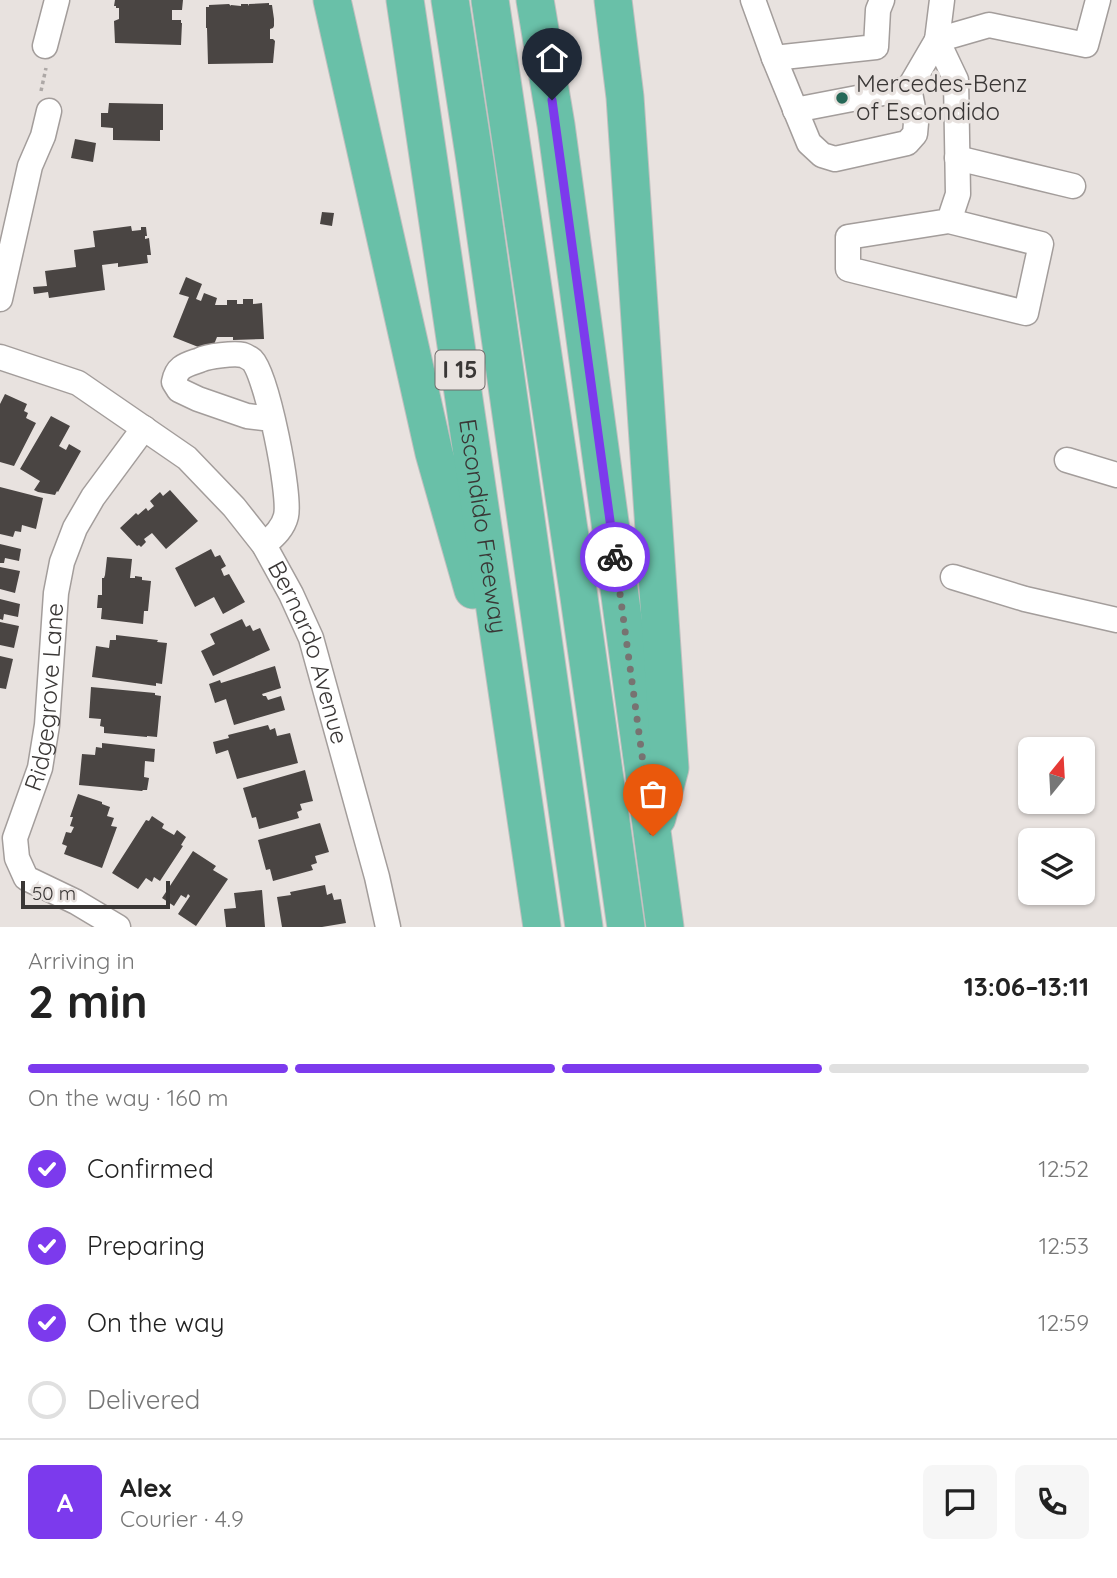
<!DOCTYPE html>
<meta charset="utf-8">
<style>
:root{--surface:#fff;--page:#f6f6f6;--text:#222;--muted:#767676;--line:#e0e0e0;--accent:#7c3aed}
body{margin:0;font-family:Quicksand,sans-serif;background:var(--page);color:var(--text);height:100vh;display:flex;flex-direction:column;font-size:26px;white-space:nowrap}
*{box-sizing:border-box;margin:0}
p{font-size:23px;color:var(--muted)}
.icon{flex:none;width:38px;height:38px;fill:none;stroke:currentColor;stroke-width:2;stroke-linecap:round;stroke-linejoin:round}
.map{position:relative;height:927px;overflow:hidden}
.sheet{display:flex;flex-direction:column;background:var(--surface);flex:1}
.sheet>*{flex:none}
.needle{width:46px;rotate:18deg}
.buttons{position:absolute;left:1018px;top:737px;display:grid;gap:14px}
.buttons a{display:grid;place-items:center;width:77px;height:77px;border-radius:10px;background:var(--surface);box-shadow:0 2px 5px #0004;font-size:35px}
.scale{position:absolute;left:21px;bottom:18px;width:149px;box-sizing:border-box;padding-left:7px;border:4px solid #3a3736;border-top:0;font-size:19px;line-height:24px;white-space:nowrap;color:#3a3736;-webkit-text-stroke:5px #e8e2df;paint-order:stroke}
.pin{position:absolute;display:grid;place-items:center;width:60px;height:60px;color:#fff;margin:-72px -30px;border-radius:50% 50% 50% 0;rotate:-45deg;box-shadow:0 0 7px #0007}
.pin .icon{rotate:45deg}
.courier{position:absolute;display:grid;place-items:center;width:70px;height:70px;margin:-35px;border:5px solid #7c3aed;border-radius:50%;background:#fff;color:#222;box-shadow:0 2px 9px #0007}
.headline em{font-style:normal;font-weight:700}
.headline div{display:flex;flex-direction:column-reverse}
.headline{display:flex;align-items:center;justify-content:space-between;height:119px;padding:0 28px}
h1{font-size:46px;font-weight:700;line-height:52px}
.bar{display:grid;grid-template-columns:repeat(4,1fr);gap:10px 7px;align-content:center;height:84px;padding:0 28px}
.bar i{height:9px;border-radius:5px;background:var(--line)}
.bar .selected{background:var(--accent)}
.bar p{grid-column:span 4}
.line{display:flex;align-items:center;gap:18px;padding:0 28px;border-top:2px solid var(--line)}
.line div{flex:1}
.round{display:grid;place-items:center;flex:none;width:74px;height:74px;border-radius:10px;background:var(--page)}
ol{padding:0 28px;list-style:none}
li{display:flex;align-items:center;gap:21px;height:77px}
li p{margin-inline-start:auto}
li .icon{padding:7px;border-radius:50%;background:var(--accent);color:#fff;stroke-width:4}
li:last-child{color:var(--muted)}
li i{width:38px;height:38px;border:4px solid var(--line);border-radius:50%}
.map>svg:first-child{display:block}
.building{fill:#4a4543}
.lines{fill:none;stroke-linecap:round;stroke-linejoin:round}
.minor-casing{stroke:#a39d9b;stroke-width:27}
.highway-casing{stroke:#c0bfbf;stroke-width:39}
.path{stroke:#ada8a6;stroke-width:3.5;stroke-dasharray:3.5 3.5;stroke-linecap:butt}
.minor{stroke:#fff;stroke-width:24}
.highway{stroke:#69c0a8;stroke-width:37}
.done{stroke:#777371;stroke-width:7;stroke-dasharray:0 12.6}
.route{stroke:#7c3aed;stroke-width:9}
.poi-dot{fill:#266857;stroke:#e8e2df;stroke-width:2.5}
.labels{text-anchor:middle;stroke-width:7;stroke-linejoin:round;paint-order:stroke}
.shield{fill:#e8e2df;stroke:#6e6a69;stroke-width:2}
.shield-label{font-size:23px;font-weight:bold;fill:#3a3736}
.poi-label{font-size:24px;fill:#3a3736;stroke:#e8e2df;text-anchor:start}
.street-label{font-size:24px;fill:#3a3736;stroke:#e8e2df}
</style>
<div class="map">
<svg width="1117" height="927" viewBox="0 0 1117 927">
<rect width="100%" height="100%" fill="#e8e2df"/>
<g class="building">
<polygon points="115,0 183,0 182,10 172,10 172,20 181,20 181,23 182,23 181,45 115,43 114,21 119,19 119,8 116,8 116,6 114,6"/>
<polygon points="269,3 269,5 272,5 274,19 274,26 273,28 270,29 270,39 273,39 275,41 273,63 208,64 207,28 206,28 206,7 209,7 209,5 229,4 231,6 231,5 241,6 241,4 248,4 249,6 249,4"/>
<polygon points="109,103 163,104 163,130 160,130 160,141 113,140 113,128 101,127 101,113 108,113"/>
<polygon points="75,139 96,143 93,162 71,158"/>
<polygon points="322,212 334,213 332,226 320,224"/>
<polygon points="131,226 132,231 141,230 141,227 146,227 147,236 145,236 145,239 149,238 151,255 147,255 148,263 118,267 118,263 102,265 105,290 49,298 48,292 34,294 33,287 47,286 45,271 76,267 74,250 95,247 93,231"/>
<polygon points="186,277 202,284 196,299 201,301 204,293 217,298 215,305 227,305 227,300 237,300 237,304 243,304 243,299 253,299 253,304 262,303 264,339 233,340 233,337 217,337 211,352 173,337 189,297 179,294"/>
<polygon points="5,394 27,404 24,411 28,413 26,418 36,423 14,466 0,462 0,404"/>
<polygon points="51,416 70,426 59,446 66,450 69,444 81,451 58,492 57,491 55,495 38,492 34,490 40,481 20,469"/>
<polygon points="0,487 43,498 36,529 22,525 21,532 15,531 13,537 0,534"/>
<polygon points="170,490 198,521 166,549 152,533 144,539 146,542 141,547 139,545 137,546 120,528 136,513 138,515 146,508 148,511 154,506 150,501 160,492 163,496"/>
<polygon points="0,544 21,549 19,561 5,558 4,563 0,563"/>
<polygon points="211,549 215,557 220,555 226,566 221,569 224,576 229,574 245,602 223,614 214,597 195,607 175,568"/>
<polygon points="107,557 132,559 130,578 135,578 135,576 142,577 142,580 151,581 148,611 144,611 143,624 101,619 102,608 97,608 98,595 102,595 102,578 104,578 105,575"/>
<polygon points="0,567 20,571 15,593 0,589"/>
<polygon points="0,599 20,604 18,617 4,614 3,620 0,619"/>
<polygon points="242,619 246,627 250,625 253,631 260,628 270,650 213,676 201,651 215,644 210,634"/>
<polygon points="0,622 19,626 14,648 0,645"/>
<polygon points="116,635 158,640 157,642 167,643 162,684 156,683 156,686 92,677 96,646 109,648 110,640 116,640"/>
<polygon points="0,656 13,659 6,689 0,688"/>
<polygon points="275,666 281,688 262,694 263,696 266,696 268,700 281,696 285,710 234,725 226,699 215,703 209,684 220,680 221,683"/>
<polygon points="91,687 155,693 155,695 161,696 157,737 147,736 147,737 104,733 104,727 100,726 101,719 89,718"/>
<polygon points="268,725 270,730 275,728 277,736 290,733 298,763 237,779 228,750 216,754 213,742 229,738 228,735"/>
<polygon points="102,743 155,749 154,762 145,761 144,777 149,778 147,790 143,790 142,791 79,785 82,754 95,755 96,747 102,748"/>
<polygon points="305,770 313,801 300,804 302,810 297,812 299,818 259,829 256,817 252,818 243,788"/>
<polygon points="78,794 102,802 102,804 110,807 107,816 114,818 111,826 117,827 102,868 64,854 67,846 62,844 66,832 71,833 74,827 70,826 73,817 70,817"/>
<polygon points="152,816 164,824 162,828 174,835 177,830 186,837 181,845 183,846 160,881 154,877 152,882 146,878 138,889 112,873 146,820 149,821"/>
<polygon points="320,823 329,852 315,856 317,863 311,865 313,870 273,881 270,869 266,870 258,840"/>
<polygon points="193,851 216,866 213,870 228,879 196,926 178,914 190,896 188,894 186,898 181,895 174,906 162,898"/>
<polygon points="325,885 327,895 332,893 334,900 341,899 346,923 322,927 282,927 277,897 291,895 290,892"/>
<polygon points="262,890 265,927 226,927 224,909 236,908 234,893"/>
</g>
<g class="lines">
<defs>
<g id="minor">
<polyline points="753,0 774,58 876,47 878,10 882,0"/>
<polyline points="937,40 956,80 958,194 949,221 848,237 848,269 1026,313 1041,244 949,221"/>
<polyline points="937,40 942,0"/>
<polyline points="45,46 57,0"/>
<polyline points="774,58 809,143 822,155 835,159 907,143 915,134 916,123 909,88 937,40 989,25 1086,45 1098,0"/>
<polyline points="795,110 909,88"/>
<polyline points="957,158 1073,186"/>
<polyline points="0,299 30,166 43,136 49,111"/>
<path id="s1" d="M0,357l78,26 109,75 47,49 30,38 27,49 20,44 66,239 11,50"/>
<polyline points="1067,460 1117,475"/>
<path d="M264,545c9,-8 19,-16 22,-29 5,-21 -19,-141 -34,-156 -3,-2 -6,-4 -9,-5 -9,-2 -35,1 -43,5 -14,5 -23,6 -26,22l5,8 19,9 49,17 25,3"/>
<polyline points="953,577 1025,599 1117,620"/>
<path id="s2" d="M118,927l-42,-25 -50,-24 -9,-20 -2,-20 25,-70 7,-43 9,-132 6,-31 13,-34 18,-31 51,-69"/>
</g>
<g id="highway">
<polyline points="332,0 434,453 473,590"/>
<path id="s3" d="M405,0l137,927"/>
<polyline points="450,0 475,161 584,927"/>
<polyline points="490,0 579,597 626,927"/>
<polyline points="535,0 556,125 665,927"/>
<polyline points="613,0 625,97 670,768 657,818"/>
</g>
</defs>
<use href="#minor" class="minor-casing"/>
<use href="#highway" class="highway-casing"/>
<polyline class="path" points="41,91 46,68"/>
<use href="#minor" class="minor"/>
<use href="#highway" class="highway"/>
</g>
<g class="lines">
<polyline class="done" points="615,557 653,836"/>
<polyline class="route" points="552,100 615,557"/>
</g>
<circle class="poi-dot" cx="842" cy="98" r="7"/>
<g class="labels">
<rect class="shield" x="435.5" y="350.5" width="49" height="39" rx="5"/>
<g class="shield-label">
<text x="460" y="378">I 15</text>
</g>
<g class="poi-label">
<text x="856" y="92">Mercedes-Benz<tspan x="856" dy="28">of Escondido</tspan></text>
</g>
<g class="street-label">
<text dy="8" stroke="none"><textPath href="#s3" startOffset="532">Escondido Freeway</textPath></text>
<text dy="8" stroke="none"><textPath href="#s1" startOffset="448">Bernardo Avenue</textPath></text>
<text dy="8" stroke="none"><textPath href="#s2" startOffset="292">Ridgegrove Lane</textPath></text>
</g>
</g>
</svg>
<div class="buttons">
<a><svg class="needle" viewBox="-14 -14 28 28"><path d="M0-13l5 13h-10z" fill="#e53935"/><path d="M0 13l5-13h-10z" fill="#767676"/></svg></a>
<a><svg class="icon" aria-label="layers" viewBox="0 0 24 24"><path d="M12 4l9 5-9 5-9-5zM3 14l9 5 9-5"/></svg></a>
</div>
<div class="scale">50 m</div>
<div class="pin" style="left:653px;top:836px;background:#ea580c"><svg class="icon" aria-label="bag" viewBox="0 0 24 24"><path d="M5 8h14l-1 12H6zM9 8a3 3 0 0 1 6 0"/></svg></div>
<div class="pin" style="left:552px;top:100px;background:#1f2937"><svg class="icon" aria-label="home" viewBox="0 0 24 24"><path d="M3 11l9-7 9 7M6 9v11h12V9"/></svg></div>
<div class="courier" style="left:615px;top:557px"><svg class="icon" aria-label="bike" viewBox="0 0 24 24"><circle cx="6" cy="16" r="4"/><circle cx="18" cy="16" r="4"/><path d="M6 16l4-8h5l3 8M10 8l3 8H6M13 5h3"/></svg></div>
</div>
<section class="sheet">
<div class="headline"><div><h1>2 min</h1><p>Arriving in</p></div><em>13:06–13:11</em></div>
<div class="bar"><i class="selected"></i><i class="selected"></i><i class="selected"></i><i></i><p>On the way · 160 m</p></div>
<ol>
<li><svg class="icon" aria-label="check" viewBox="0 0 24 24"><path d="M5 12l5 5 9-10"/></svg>Confirmed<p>12:52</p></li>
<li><svg class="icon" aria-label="check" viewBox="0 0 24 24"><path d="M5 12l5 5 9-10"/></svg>Preparing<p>12:53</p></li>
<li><svg class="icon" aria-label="check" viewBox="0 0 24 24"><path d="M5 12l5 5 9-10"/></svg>On the way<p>12:59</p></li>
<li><i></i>Delivered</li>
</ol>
<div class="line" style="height:126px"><b class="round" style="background:var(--accent);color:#fff">A</b><div><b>Alex</b><p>Courier · 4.9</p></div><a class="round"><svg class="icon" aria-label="chat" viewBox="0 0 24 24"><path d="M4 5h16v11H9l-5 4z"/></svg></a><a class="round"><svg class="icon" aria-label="phone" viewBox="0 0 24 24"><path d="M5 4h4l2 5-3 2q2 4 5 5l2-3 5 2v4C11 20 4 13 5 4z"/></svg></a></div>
</section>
